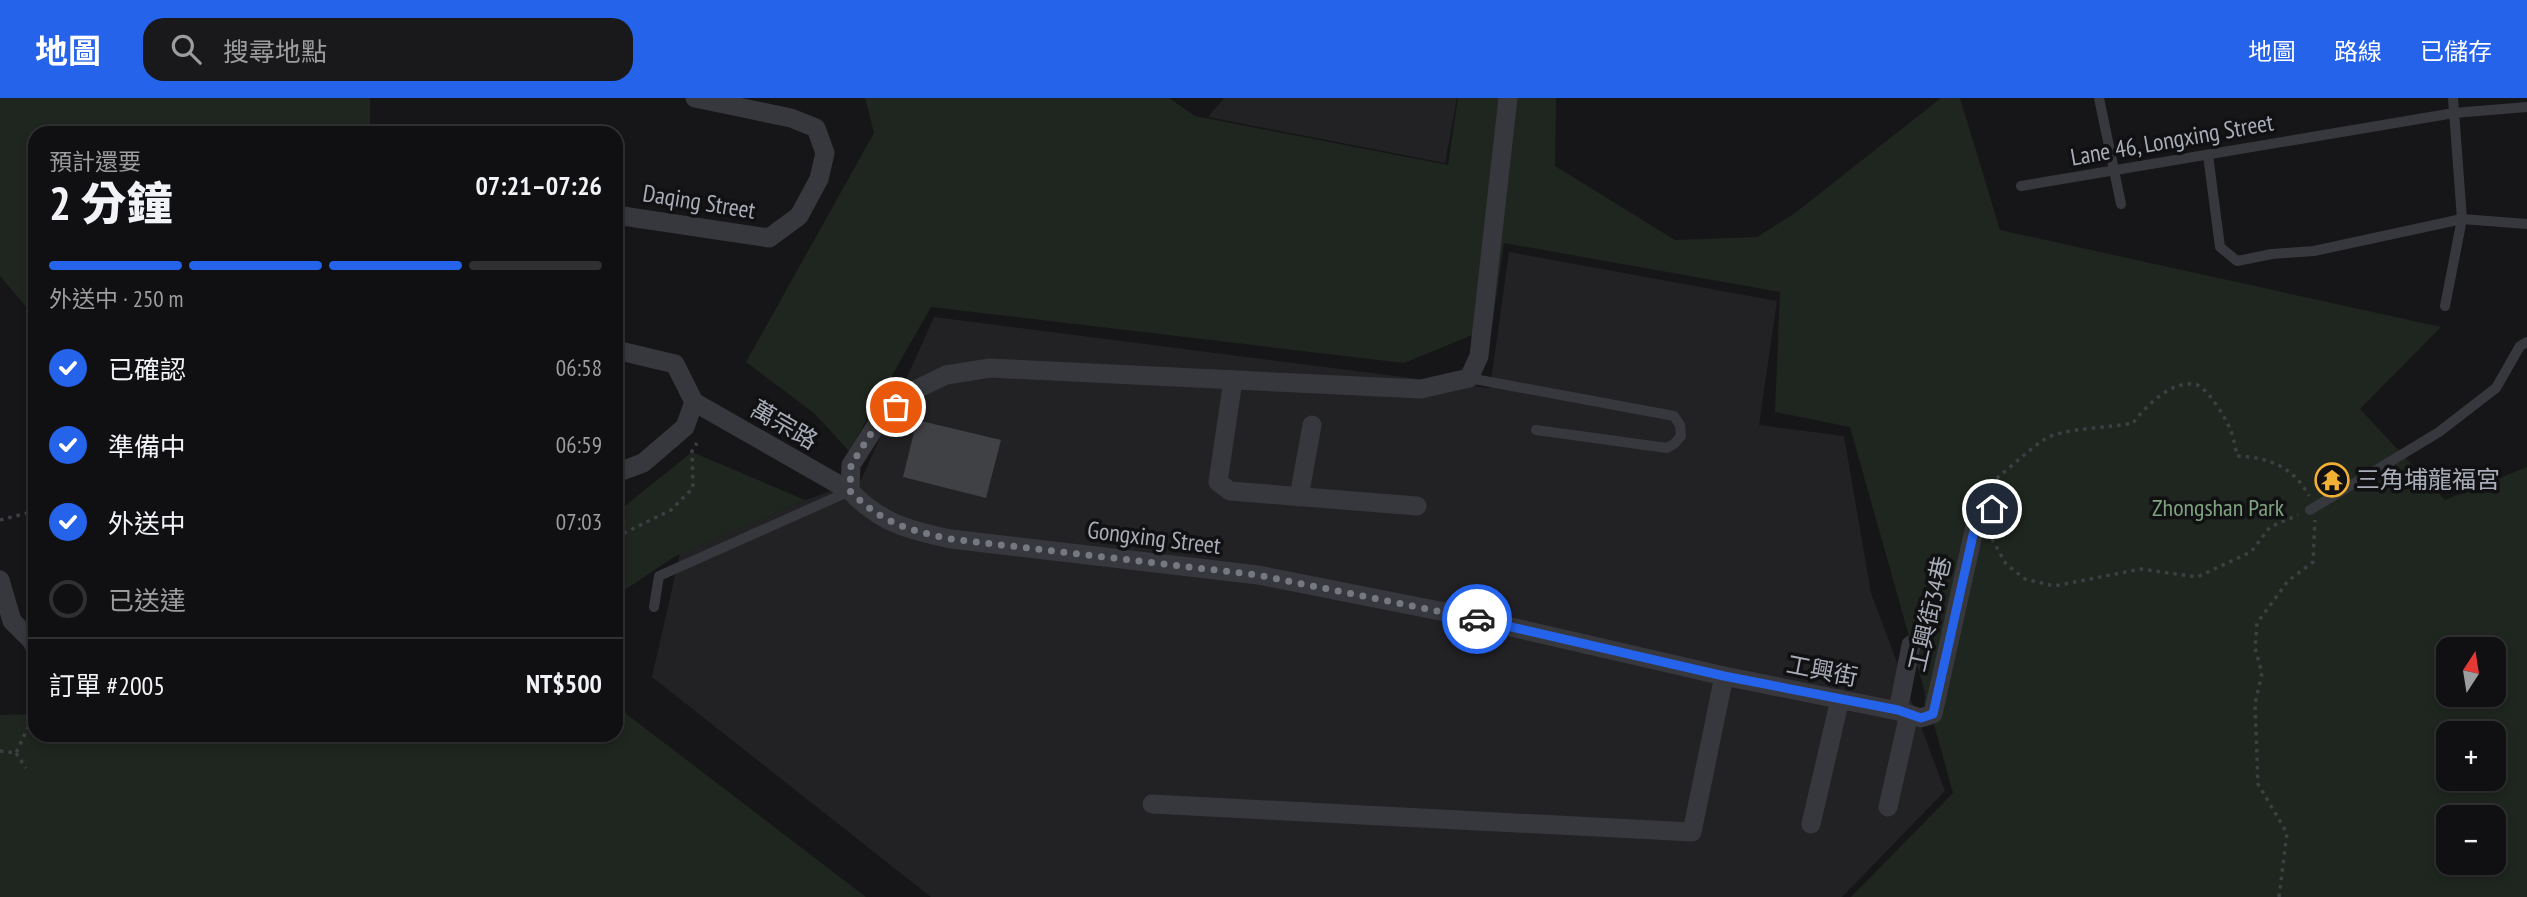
<!DOCTYPE html>
<html lang="zh-TW">
<meta charset="utf-8">
<style>
:root{--surface:#101012;--page:#19191b;--text:#f1f3f6;--muted:#9c9d9f;--line:#303032;--accent:#2563eb}
body{margin:0;font-family:"PT Sans Narrow","Noto Sans TC",sans-serif;background:var(--page);color:var(--text);height:100vh;display:flex;flex-direction:column;font-size:26px;white-space:nowrap}
*{box-sizing:border-box;margin:0}
p{font-size:23px;color:var(--muted)}
.icon{flex:none;width:38px;height:38px;fill:none;stroke:currentColor;stroke-width:2;stroke-linecap:round;stroke-linejoin:round}
.map{position:relative;flex:1;overflow:hidden}
.drawer{position:absolute;left:28px;top:28px;width:595px;height:616px;display:flex;flex-direction:column;background:var(--surface);border-radius:21px;box-shadow:0 4px 10px #0003,0 0 0 2px var(--line)}
.drawer>*{flex:none}
.needle{width:46px;rotate:12deg}
.fabs{position:absolute;left:2436px;top:539px;display:grid;gap:14px}
.fabs a{display:grid;place-items:center;width:70px;height:70px;border-radius:14px;background:var(--surface);box-shadow:0 4px 10px #0003,0 0 0 2px var(--line);font-size:35px}
.pin{position:absolute;display:grid;place-items:center;width:60px;height:60px;color:#fff;margin:-30px;border:4px solid #fff;border-radius:50%;box-shadow:0 2px 7px #0007}
.courier{position:absolute;display:grid;place-items:center;width:70px;height:70px;margin:-35px;border:5px solid #2563eb;border-radius:50%;background:#fff;color:#222;box-shadow:0 2px 9px #0007}
.summary em{font-style:normal;font-weight:800}
.summary div{display:flex;flex-direction:column-reverse}
.summary{display:flex;align-items:center;justify-content:space-between;height:119px;padding:0 21px}
h1{font-size:46px;font-weight:800;line-height:52px}
.bar{display:grid;grid-template-columns:repeat(4,1fr);gap:10px 7px;align-content:center;height:84px;padding:0 21px}
.bar i{height:9px;border-radius:5px;background:var(--line)}
.bar .on{background:var(--accent)}
.bar p{grid-column:span 4}
.line{display:flex;align-items:center;gap:18px;padding:0 21px;border-top:2px solid var(--line)}
.line div{flex:1}
ol{padding:0 21px;list-style:none}
li{display:flex;align-items:center;gap:21px;height:77px}
li p{margin-inline-start:auto}
li .icon{padding:7px;border-radius:50%;background:var(--accent);color:#fff;stroke-width:4}
li:last-child{color:var(--muted)}
li i{width:38px;height:38px;border:4px solid var(--line);border-radius:50%}
header{display:flex;align-items:center;gap:42px;box-sizing:border-box;height:98px;padding:0 35px;background:var(--accent);color:#fff}
header strong{font-size:33px}
nav{display:flex;gap:38px;margin-inline-start:auto;font-size:24px}
.search{width:490px;height:63px;background:var(--page);display:flex;align-items:center;gap:18px;box-sizing:border-box;padding:0 24px;border-radius:21px;color:var(--muted);font-size:26px}
.map>svg:first-child{display:block}
.built{fill:#222225}
.green{fill:#1e261f;fill-rule:evenodd}
.building{fill:#404145}
.lines{fill:none;stroke-linecap:round;stroke-linejoin:round}
.path{stroke:#3d3f44;stroke-width:3.5;stroke-dasharray:3.5 5;stroke-linecap:butt}
.service{stroke:#37383d;stroke-width:10}
.minor{stroke:#37383d;stroke-width:19}
.done{stroke:#757880;stroke-width:7;stroke-dasharray:0 12.6}
.route{stroke:#2563eb;stroke-width:9}
.labels{text-anchor:middle;stroke-width:7;stroke-linejoin:round;paint-order:stroke}
.street-label{font-size:24px;fill:#a8adb8;stroke:#111113}
.poi-label{font-size:24px;fill:#a8adb8;stroke:#111113;text-anchor:start}
.park-label{font-size:24px;fill:#7fa381;stroke:#111113}
</style>
<header>
<strong>地圖</strong>
<div class="search"><svg class="icon" aria-label="search" viewBox="0 0 24 24"><circle cx="10" cy="10" r="6"/><path d="M15 15l6 6"/></svg>搜尋地點</div>
<nav><a>地圖</a><a>路線</a><a>已儲存</a></nav>
</header>
<div class="map">
<svg width="2527" height="799" viewBox="0 0 2527 799">
<rect width="100%" height="100%" fill="#161618"/>
<g class="built">
<polygon points="1224,0 1457,0 1445,65 1208,19"/>
<polygon points="1509,154 1777,203 1759,327 1844,338 1871,495 1945,693 1842,799 931,799 652,579 682,447 861,382 934,219 1490,290"/>
</g>
<g class="green">
<polygon points="0,0 370,0 370,35 35,35 35,219 0,178"/>
<path d="M865,0h304l26,18 253,49 10,-67h98l-1,68 120,74 82,-3 38,-24 146,-115h19l40,132 441,97 -81,82 85,91 82,-33v430h-676l102,-104 -23,-83 -6,1 1,-18 -75,-266 -75,-15 5,-120 -276,-49 -12,84 -88,36 -473,-56 -82,144 -35,-38 -68,-51 128,-229zM2448,551h46v46h-46zM2448,635h46v46h-46zM2448,719h46v46h-46z"/>
<polygon points="692,354 805,402 674,459 616,498 616,415"/>
<polygon points="616,608 866,799 0,799 0,617 35,616 35,637 616,637"/>
</g>
<polygon class="building" points="917,322 1001,342 986,400 903,379"/>
<g class="lines">
<g class="path">
<path d="M1992,395v-11c18,-14 35,-31 53,-43 17,-11 65,-11 88,-16 12,-16 40,-45 64,-38 11,4 29,33 33,44 4,8 5,18 7,27 31,1 57,11 72,40"/>
<polyline points="0,422 35,413"/>
<polyline points="616,439 671,412 693,390 692,353 697,345"/>
<polyline points="1992,441 2006,466 2025,481 2054,488 2141,471 2197,479 2251,454 2270,429 2298,417"/>
<polyline points="0,653 16,655 31,623 31,608 35,594"/>
<polyline points="16,655 26,670"/>
<polyline points="2279,799 2287,735 2258,686 2255,606 2262,575 2255,550 2257,525 2288,483 2313,464 2315,422"/>
</g>
<g class="service">
<polyline points="2099,0 2121,106"/>
<polyline points="2208,57 2220,149 2237,163 2272,156 2314,153 2462,121 2527,126"/>
<polyline points="2021,88 2454,15 2527,9"/>
<polyline points="2445,208 2462,121 2453,0"/>
<polyline points="1469,280 1674,318 1680,327 1681,338 1674,346 1667,350 1536,332"/>
<polyline points="2310,412 2439,334 2496,290 2520,248 2527,244"/>
<polyline points="654,509 659,478 850,393"/>
</g>
<g class="minor">
<polyline points="616,117 769,140 799,118 819,81 825,55 816,30 791,20 695,0"/>
<polyline points="616,252 675,266 694,304 685,329 643,365 616,375"/>
<polyline points="1233,282 1218,384 1230,393 1417,408"/>
<polyline points="694,304 850,393"/>
<polyline points="1299,399 1312,327"/>
<polyline points="0,482 12,523 32,543 35,550"/>
<polyline points="1724,578 1898,613 1921,620 1933,616 1977,419 1992,411"/>
<polyline points="1898,613 1911,547"/>
<path d="M1152,706l540,28 32,-156 -274,-63 -192,-38 -307,-36c-43,-9 -70,-16 -101,-48l1,-26 26,-41 38,-34 31,-15 44,-7 431,21 48,-11 10,-22 29,-258"/>
<polyline points="1888,709 1909,616"/>
<polyline points="1811,726 1840,601"/>
</g>
</g>
<g class="lines">
<path class="done" d="M896,309l-19,17 -26,41 -1,26c32,32 58,39 101,48l307,36 219,44"/>
<polyline class="route" points="1477,521 1724,578 1898,612 1921,620 1933,616 1977,419 1992,411"/>
</g>
<defs>
<symbol id="temple-ring" viewBox="-11 -11 22 22"><circle r="9.5" fill="#111113" stroke="#f2b134" stroke-width="1.5"/><path d="M0-6L5-2H3V0L6.5 2.5H4V6H1.5V3h-3V6H-4V2.5H-6.5L-3 0V-2H-5Z" fill="#f2b134"/></symbol>
</defs>
<g fill-rule="evenodd">
<use href="#temple-ring" x="2313" y="363" width="38" height="38"/>
</g>
<g class="labels">
<g class="street-label">
<text transform="translate(2172 42) rotate(-10)" y="8">Lane 46, Longxing Street</text>
<text transform="translate(699 104) rotate(9)" y="8">Daqing Street</text>
<text transform="translate(784 327) rotate(30)" y="8">萬宗路</text>
<text transform="translate(1154 440) rotate(7)" y="8">Gongxing Street</text>
<text transform="translate(1930 516) rotate(-77)" y="8">工興街34巷</text>
<text transform="translate(1822 573) rotate(11)" y="8">工興街</text>
</g>
<g class="poi-label">
<text x="2356" y="390">三角埔龍福宮</text>
</g>
<g class="park-label">
<text x="2218" y="418">Zhongshan Park</text>
</g>
</g>
</svg>
<div class="fabs">
<a><svg class="needle" viewBox="-14 -14 28 28"><path d="M0-13l5 13h-10z" fill="#e53935"/><path d="M0 13l5-13h-10z" fill="#9c9d9f"/></svg></a>
<a>+</a>
<a>−</a>
</div>
<div class="pin" style="left:896px;top:309px;background:#ea580c"><svg class="icon" aria-label="bag" viewBox="0 0 24 24"><path d="M5 8h14l-1 12H6zM9 8a3 3 0 0 1 6 0"/></svg></div>
<div class="pin" style="left:1992px;top:411px;background:#1f2937"><svg class="icon" aria-label="home" viewBox="0 0 24 24"><path d="M3 11l9-7 9 7M6 9v11h12V9"/></svg></div>
<div class="courier" style="left:1477px;top:521px"><svg class="icon" aria-label="car" viewBox="0 0 24 24"><path d="M5 17H2v-5l4-1 3-4h7l3 4 3 1v5h-3M9 17h6M6 11h13"/><circle cx="7" cy="17" r="2"/><circle cx="17" cy="17" r="2"/></svg></div>
<section class="drawer">
<div class="summary"><div><h1>2 分鐘</h1><p>預計還要</p></div><em>07:21–07:26</em></div>
<div class="bar"><i class="on"></i><i class="on"></i><i class="on"></i><i></i><p>外送中 · 250 m</p></div>
<ol>
<li><svg class="icon" aria-label="check" viewBox="0 0 24 24"><path d="M5 12l5 5 9-10"/></svg>已確認<p>06:58</p></li>
<li><svg class="icon" aria-label="check" viewBox="0 0 24 24"><path d="M5 12l5 5 9-10"/></svg>準備中<p>06:59</p></li>
<li><svg class="icon" aria-label="check" viewBox="0 0 24 24"><path d="M5 12l5 5 9-10"/></svg>外送中<p>07:03</p></li>
<li><i></i>已送達</li>
</ol>
<div class="line" style="height:91px"><div>訂單 #2005</div><b>NT$500</b></div>
</section>
</div>
